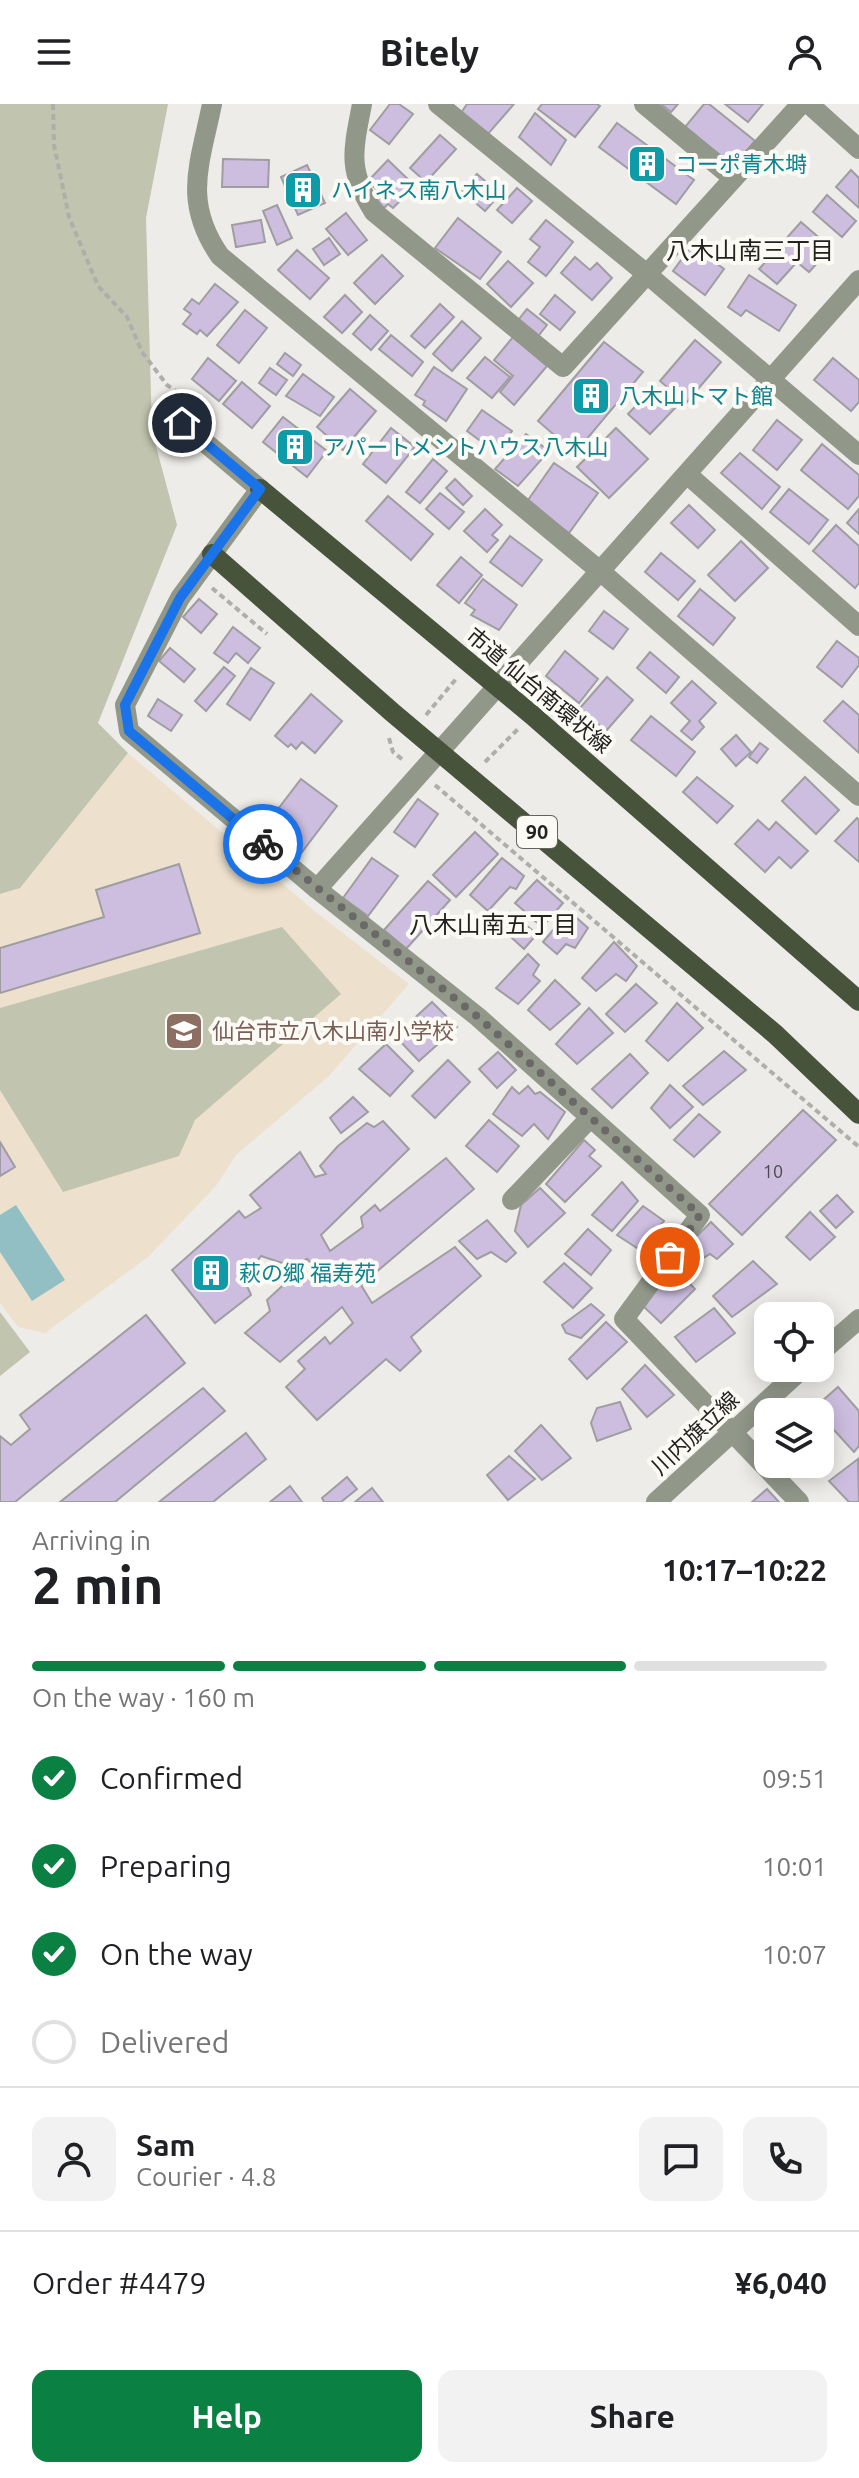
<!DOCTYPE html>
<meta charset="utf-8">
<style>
:root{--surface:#fff;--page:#f2f2f2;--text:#202124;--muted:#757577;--line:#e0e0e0;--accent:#0b8043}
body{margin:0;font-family:Ubuntu,"Noto Sans JP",sans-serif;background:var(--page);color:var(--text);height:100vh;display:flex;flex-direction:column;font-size:30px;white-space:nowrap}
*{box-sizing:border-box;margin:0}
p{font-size:26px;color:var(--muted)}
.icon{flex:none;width:44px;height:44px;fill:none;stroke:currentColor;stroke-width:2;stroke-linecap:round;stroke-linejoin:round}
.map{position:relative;height:1398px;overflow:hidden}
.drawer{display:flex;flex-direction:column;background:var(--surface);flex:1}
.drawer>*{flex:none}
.fabs{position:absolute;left:754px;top:1198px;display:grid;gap:16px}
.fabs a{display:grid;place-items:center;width:80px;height:80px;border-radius:16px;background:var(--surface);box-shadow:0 4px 20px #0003;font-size:40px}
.pin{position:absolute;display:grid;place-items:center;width:68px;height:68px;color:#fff;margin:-34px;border:4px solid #fff;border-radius:50%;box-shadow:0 2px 8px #0007}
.courier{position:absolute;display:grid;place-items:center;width:80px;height:80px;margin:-40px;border:6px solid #1a73e8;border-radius:50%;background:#fff;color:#222;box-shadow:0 2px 10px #0007}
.overview em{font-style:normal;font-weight:700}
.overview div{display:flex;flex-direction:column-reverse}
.overview{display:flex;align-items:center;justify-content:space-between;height:136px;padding:0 32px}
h1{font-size:52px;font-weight:700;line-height:60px}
.bar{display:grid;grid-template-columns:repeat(4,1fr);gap:12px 8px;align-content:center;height:96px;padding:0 32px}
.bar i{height:10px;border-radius:6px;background:var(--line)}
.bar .on{background:var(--accent)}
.bar p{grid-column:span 4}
.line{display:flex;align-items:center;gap:20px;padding:0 32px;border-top:2px solid var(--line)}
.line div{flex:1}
.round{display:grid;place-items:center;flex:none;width:84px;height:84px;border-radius:16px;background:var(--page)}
ol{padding:0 32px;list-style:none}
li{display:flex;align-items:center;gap:24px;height:88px}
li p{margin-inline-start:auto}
li .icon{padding:8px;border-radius:50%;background:var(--accent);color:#fff;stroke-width:4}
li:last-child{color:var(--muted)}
li i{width:44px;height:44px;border:4px solid var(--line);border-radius:50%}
.button{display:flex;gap:16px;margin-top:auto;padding:16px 32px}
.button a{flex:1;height:92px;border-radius:16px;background:var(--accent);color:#fff;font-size:32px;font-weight:700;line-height:92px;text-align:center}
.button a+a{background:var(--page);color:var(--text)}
header{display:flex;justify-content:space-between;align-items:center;height:104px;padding:0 32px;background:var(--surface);font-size:36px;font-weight:700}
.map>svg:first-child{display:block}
.education{fill:#ede1cd}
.green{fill:#c1c4ae}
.water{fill:#92bfc3}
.building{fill:#cdbedf;stroke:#9f9da2;stroke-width:2}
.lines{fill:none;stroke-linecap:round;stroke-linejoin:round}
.path{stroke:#afaeab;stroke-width:4;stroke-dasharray:6 4;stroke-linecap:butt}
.minor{stroke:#91988a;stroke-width:20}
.major{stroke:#48533b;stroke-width:20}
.done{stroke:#6a6967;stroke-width:8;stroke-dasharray:0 14.4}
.route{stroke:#1a73e8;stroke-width:10}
.labels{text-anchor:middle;stroke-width:8;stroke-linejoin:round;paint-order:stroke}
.number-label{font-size:18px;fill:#4e4950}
.shield{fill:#fcfaf5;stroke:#646361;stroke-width:2}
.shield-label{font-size:20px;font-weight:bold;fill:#232221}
.culture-label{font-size:22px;fill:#0d838f;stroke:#fcfaf5;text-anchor:start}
.street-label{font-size:22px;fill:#232221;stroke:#fcfaf5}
.education-label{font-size:22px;fill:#785e54;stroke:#fcfaf5;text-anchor:start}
.neighbourhood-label{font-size:24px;fill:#232221;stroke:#fcfaf5}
</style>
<header><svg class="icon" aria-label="menu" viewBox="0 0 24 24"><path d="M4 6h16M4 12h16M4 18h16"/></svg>Bitely<svg class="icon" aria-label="person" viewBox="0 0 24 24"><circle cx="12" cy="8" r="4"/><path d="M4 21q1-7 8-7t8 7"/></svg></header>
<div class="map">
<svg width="859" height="1398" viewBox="0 0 859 1398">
<rect width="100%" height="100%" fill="#eeece8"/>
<polygon class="education" points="128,649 317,809 409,880 328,973 236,1051 216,1082 148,1153 45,1229 18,1223 0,1199 0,790 20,784"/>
<g class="green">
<polygon points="0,0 168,0 146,114 152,327 177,421 98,619 128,649 20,784 0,790"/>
<polygon points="282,823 341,890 195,1016 179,1052 63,1088 0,986 0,904"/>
<polygon points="0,1208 30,1248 0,1272"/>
</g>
<polygon class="water" points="16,1101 65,1176 32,1197 0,1148 0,1111"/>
<g class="building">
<polygon points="390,0 399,0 413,10 389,40 370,26"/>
<polygon points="467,0 514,0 488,30 461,9"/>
<polygon points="542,0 597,0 600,2 575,33 538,5"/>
<polygon points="661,0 678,0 671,8"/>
<polygon points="704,0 709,0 755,37 734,62 685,23"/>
<polygon points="725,0 763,0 748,18"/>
<polygon points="535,9 566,36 551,61 519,33"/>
<polygon points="617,19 694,76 676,100 599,43"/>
<polygon points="440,31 456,45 426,78 410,64"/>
<polygon points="223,55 269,56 268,83 222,83"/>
<polygon points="388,56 415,82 393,104 388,100 384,104 373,92 378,87 368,77"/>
<polygon points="307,61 325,99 298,111 281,73"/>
<polygon points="851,66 859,74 859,104 836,83"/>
<polygon points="477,70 500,90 485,107 462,87"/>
<polygon points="517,84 532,97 512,119 497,106"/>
<polygon points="827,91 856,117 842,133 813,108"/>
<polygon points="277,101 292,134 277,141 263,107"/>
<polygon points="346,109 367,136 348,151 326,125"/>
<polygon points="458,114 501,148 480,175 435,144"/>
<polygon points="261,116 265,138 236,143 232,121"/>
<polygon points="546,116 573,138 546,172 528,158 540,143 530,135"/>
<polygon points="801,118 831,144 809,168 797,158 777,180 759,165"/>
<polygon points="329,134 340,150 324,161 313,145"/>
<polygon points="692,141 724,165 705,191 673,167"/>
<polygon points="297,146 329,174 310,195 278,166"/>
<polygon points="382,151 403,172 375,200 354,179"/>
<polygon points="575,153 590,166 597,159 612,174 592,196 561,169"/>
<polygon points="508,157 533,179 511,203 487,180"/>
<polygon points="749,171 796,201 779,227 746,206 741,212 728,203"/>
<polygon points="215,180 238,198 207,232 200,226 197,230 183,220 191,210 184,205 192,195 199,200"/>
<polygon points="345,191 362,208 342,229 324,213"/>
<polygon points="555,191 575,208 560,226 540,210"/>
<polygon points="440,200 454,213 425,244 411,232"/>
<polygon points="527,205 547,221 535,236 515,220"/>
<polygon points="245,206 267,224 239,259 217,241"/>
<polygon points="370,211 388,227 371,246 353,230"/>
<polygon points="462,217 481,234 452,267 433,250"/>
<polygon points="391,231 423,258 412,272 379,245"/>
<polygon points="513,233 547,262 514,301 500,288 513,272 494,256"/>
<polygon points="695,236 721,258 686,299 660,277"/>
<polygon points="604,238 643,268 575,349 538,317"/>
<polygon points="285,249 301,261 293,272 277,260"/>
<polygon points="485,253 510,273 492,294 467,274"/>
<polygon points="208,254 236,277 219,297 192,275"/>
<polygon points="833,254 859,276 859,298 851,307 814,276"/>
<polygon points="434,263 467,285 446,317 423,301 425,297 415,291"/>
<polygon points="270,264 287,276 276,291 259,279"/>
<polygon points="303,270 334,293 320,312 286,292"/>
<polygon points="242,278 270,302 252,324 223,300"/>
<polygon points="654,283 676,303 650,330 628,310"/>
<polygon points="350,285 376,307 343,346 317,323"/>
<polygon points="482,306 512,327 497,349 467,327"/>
<polygon points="283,313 327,347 307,373 263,338"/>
<polygon points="777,316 802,336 777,366 753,346"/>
<polygon points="391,324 415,343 386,379 363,360"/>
<polygon points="616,324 648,355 609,394 577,363"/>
<polygon points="526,330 549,347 518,382 495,365"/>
<polygon points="822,340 859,371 859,392 848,405 801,366"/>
<polygon points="740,349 780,383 762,405 721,369"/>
<polygon points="433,355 447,367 420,399 406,388"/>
<polygon points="554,359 598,389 569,429 526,399"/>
<polygon points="455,375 472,392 463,401 446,384"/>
<polygon points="789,385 828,416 809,440 770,408"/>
<polygon points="440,389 464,408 449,425 426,405"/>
<polygon points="388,392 433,430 411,456 366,417"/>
<polygon points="689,401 715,426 698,444 671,419"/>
<polygon points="485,405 502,421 492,431 498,436 487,448 464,427"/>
<polygon points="859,405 859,430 847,419"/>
<polygon points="836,421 859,442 859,479 855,484 813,447"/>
<polygon points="510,432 542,456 522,482 490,458"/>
<polygon points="741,437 768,464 735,497 708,471"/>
<polygon points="661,449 695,477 678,496 645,468"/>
<polygon points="461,453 482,471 459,499 437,481"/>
<polygon points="483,475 517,501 499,526 471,511 475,506 465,499"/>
<polygon points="700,485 735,514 713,541 678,512"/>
<polygon points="199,495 217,510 201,529 183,513"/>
<polygon points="604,507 628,525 613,545 589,527"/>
<polygon points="233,523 260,544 248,559 236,549 228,559 214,549"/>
<polygon points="837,537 859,554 859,561 842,583 817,563"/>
<polygon points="170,544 195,565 184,578 159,557"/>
<polygon points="565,547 598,575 579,599 546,572"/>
<polygon points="650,548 679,573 666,589 637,564"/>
<polygon points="224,563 235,572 206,607 195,597"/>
<polygon points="251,564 274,579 250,616 227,600"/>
<polygon points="607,573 633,596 606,627 580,604"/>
<polygon points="692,577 716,599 699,617 704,623 692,636 681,627 690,617 671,599"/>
<polygon points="311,590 342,617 315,649 302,638 296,645 291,640 288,643 275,632"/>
<polygon points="158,595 182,611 171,627 148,612"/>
<polygon points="843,597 859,611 859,649 824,617"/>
<polygon points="651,612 695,648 676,672 631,636"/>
<polygon points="736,631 751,648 736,662 721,645"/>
<polygon points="760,639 768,645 757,659 749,653"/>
<polygon points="697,673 733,702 717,719 683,688"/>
<polygon points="805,673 839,706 816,730 782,697"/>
<polygon points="301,675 337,702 302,748 279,731 272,740 259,730"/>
<polygon points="418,695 438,710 415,743 394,728"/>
<polygon points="857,714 859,716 859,758 835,737"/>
<polygon points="758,716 769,726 776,718 808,747 791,764 779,753 765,768 735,740"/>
<polygon points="475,728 498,750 456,793 433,771"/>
<polygon points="372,754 398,772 368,812 343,794"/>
<polygon points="502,754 524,772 516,785 510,783 488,807 470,791"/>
<polygon points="179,760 200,829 0,889 0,844 104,813 96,786"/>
<polygon points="537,776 563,799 542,823 515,799"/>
<polygon points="428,777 450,796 406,845 384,826"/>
<polygon points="569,807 588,824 575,844 566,840 557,850 543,838"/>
<polygon points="510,808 537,830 524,845 499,822"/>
<polygon points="614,838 637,862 626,877 616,870 596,887 582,874"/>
<polygon points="528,850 539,861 533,871 540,877 518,900 496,884"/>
<polygon points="555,876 580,900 550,926 528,906"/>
<polygon points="636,880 657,899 625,928 606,910"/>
<polygon points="432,898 457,923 419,957 395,932"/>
<polygon points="677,899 703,924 668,957 646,937"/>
<polygon points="589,904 613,929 577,960 556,940"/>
<polygon points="386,940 413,967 390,992 359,965"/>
<polygon points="724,947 746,966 703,1001 683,982"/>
<polygon points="498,948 516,966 497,984 479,965"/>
<polygon points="630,950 648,969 612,1004 592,985"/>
<polygon points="448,956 470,978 435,1014 412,992"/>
<polygon points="670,981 693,1003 670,1024 651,1004"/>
<polygon points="528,982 535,990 540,988 565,1008 548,1035 534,1020 522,1032 493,1010 512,983 519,990"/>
<polygon points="353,993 368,1008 341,1029 330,1014"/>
<polygon points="803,1006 836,1036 742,1131 709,1100"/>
<polygon points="699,1010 720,1028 694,1053 674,1036"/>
<polygon points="489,1016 519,1042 497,1068 466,1042"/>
<polygon points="383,1017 409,1045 321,1131 330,1147 363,1123 361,1113 375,1101 380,1107 446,1054 474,1085 361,1181 372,1199 455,1143 481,1172 411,1233 421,1247 400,1267 386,1255 317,1316 286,1283 305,1265 298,1257 325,1233 330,1240 353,1219 342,1203 280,1258 245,1229 270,1207 267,1196 293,1172 302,1176 318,1165 307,1155 291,1162 261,1152 244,1175 251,1191 215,1219 172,1166 239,1107 245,1114 261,1104 250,1091 300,1048 315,1073 326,1070 320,1062 338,1042 367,1019 374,1023"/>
<polygon points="584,1036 595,1046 589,1052 601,1062 565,1098 546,1080"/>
<polygon points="0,1038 15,1063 0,1072"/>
<polygon points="622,1078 638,1097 612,1127 592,1111"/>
<polygon points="540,1084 565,1109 528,1143 515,1127 521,1101"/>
<polygon points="837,1091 853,1108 836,1124 820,1107"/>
<polygon points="643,1102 664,1117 640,1146 617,1131"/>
<polygon points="810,1108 835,1133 810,1156 786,1133"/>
<polygon points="487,1116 516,1149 506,1158 491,1148 477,1155 459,1137"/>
<polygon points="711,1118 733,1140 717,1155 710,1150 695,1159 681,1148"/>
<polygon points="588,1125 611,1146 591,1171 565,1150"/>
<polygon points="753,1157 777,1180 732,1213 713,1192"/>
<polygon points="564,1159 592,1184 573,1204 544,1178"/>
<polygon points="676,1165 695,1185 661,1219 642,1201"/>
<polygon points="591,1200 604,1211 581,1234 566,1229 562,1221"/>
<polygon points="714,1204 735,1229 696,1258 675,1233"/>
<polygon points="146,1211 185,1259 15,1398 0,1398 0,1332 11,1341 30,1325 20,1311"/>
<polygon points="606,1218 627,1238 587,1275 569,1255"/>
<polygon points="645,1261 674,1291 647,1313 622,1285"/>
<polygon points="838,1283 859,1307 859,1342 854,1348 814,1304"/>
<polygon points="203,1284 225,1307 115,1398 60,1398"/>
<polygon points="620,1298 631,1325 597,1337 591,1319 597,1304"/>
<polygon points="541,1321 571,1354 542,1376 515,1347"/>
<polygon points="246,1329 266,1355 213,1398 159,1398"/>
<polygon points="820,1334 828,1343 820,1350"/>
<polygon points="509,1352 535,1375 508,1396 487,1371"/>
<polygon points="858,1355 859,1398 849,1398 829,1377"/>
<polygon points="788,1360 808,1360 797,1370"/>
<polygon points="347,1373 357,1385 341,1398 324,1398 322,1394"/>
<polygon points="290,1382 302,1398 270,1398"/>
<polygon points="372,1384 383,1398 355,1398"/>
<polygon points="767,1385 779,1398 752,1398"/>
</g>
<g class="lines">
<g class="path">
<polyline points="53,0 54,41 69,113 98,182 127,213 142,248 167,281 192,298"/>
<polyline points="212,484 267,530"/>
<polyline points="484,543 490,537 502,547"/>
<polyline points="533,572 548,594"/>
<polyline points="426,611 456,575"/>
<polyline points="389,634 393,648 403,656"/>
<polyline points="485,658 518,625"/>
<polyline points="435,681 859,1043"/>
</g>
<g class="minor">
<path d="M212,0c-12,60 -30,97 8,152l380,315 259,225"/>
<path d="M362,0c-9,47 -15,66 12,108l189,155 238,-263"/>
<polyline points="438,0 648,171 859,351"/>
<polyline points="644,0 733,74"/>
<polyline points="809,0 859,45"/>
<polyline points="182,319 260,385 180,494 125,601 129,627 317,785 478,913 700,1111 624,1215 799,1398"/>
<polyline points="688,371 859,522"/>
<polyline points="317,785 859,176"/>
<polyline points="512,1096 590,1014"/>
<polyline points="820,1249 859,1215"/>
<polyline points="656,1398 803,1264"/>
</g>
<g class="major">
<polyline points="260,385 532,611 859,897"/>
<polyline points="212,450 393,609 775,930 859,1010"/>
</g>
</g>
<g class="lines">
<polyline class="done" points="263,740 478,913 700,1111 670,1153"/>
<polyline class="route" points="182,319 260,385 180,494 125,601 129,627 263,740"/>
</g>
<defs>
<symbol id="building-square" viewBox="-11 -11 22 22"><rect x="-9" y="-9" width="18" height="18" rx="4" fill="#0f9aa8" stroke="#fcfaf5"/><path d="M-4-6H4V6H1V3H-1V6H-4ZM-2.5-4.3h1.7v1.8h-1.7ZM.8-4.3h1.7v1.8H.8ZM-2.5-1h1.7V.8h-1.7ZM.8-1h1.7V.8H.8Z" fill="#fff"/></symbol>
<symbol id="school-square" viewBox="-11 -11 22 22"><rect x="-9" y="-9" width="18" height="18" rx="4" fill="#8d6e63" stroke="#fcfaf5"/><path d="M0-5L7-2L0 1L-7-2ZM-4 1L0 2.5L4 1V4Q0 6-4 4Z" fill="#fff"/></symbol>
</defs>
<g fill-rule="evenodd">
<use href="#building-square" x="625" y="38" width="44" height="44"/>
<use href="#building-square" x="281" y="64" width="44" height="44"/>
<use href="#building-square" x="569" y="270" width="44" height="44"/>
<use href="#building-square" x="273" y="321" width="44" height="44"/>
<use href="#school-square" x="162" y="905" width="44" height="44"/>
<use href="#building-square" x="189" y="1147" width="44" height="44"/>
</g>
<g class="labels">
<g class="number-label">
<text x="773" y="1074">10</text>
</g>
<rect class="shield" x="517" y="712" width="40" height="32" rx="6"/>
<g class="shield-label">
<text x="537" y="735">90</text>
</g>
<g class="culture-label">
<text x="675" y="68">コーポ青木塒</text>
<text x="331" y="94">ハイネス南八木山</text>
<text x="619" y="300">八木山トマト館</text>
<text x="323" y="351">アパートメントハウス八木山</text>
<text x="239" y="1177">萩の郷 福寿苑</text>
</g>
<g class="street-label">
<text transform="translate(539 586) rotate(40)" y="8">市道 仙台南環状線</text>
<text transform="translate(695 1329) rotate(-43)" y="8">川内旗立線</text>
</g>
<g class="education-label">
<text x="212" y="935">仙台市立八木山南小学校</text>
</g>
<g class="neighbourhood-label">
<text x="750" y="155">八木山南三丁目</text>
<text x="493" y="829">八木山南五丁目</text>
</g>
</g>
</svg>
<div class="fabs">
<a><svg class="icon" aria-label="locate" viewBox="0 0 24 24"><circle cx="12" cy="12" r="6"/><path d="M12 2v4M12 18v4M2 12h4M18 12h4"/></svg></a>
<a><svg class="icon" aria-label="layers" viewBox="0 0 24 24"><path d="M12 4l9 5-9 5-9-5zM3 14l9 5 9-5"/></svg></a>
</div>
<div class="pin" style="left:670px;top:1153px;background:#ea580c"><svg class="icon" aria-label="bag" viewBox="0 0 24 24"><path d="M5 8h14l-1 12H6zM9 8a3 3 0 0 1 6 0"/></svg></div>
<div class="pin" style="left:182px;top:319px;background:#1f2937"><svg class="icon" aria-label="home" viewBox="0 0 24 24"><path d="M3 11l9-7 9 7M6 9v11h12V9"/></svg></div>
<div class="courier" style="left:263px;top:740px"><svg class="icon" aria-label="bike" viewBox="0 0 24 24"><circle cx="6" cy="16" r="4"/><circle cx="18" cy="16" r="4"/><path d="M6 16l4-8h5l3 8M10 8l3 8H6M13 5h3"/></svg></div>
</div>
<section class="drawer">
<div class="overview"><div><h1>2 min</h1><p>Arriving in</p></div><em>10:17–10:22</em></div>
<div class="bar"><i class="on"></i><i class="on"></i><i class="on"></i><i></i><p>On the way · 160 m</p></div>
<ol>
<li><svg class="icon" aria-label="check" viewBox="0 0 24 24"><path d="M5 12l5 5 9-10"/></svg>Confirmed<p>09:51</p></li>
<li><svg class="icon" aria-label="check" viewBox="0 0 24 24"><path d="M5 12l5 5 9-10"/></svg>Preparing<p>10:01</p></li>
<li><svg class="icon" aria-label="check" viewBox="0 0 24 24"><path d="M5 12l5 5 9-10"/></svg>On the way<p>10:07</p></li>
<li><i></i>Delivered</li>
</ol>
<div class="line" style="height:144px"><a class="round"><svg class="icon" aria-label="person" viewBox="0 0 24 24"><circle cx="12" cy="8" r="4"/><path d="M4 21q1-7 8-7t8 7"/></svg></a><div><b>Sam</b><p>Courier · 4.8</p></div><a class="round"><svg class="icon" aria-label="chat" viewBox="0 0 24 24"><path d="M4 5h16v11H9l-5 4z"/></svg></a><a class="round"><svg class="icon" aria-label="phone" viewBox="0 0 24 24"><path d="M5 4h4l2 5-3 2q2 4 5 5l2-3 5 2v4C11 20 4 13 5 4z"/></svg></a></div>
<div class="line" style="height:104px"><div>Order #4479</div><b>¥6,040</b></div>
<div class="button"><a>Help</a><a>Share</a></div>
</section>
